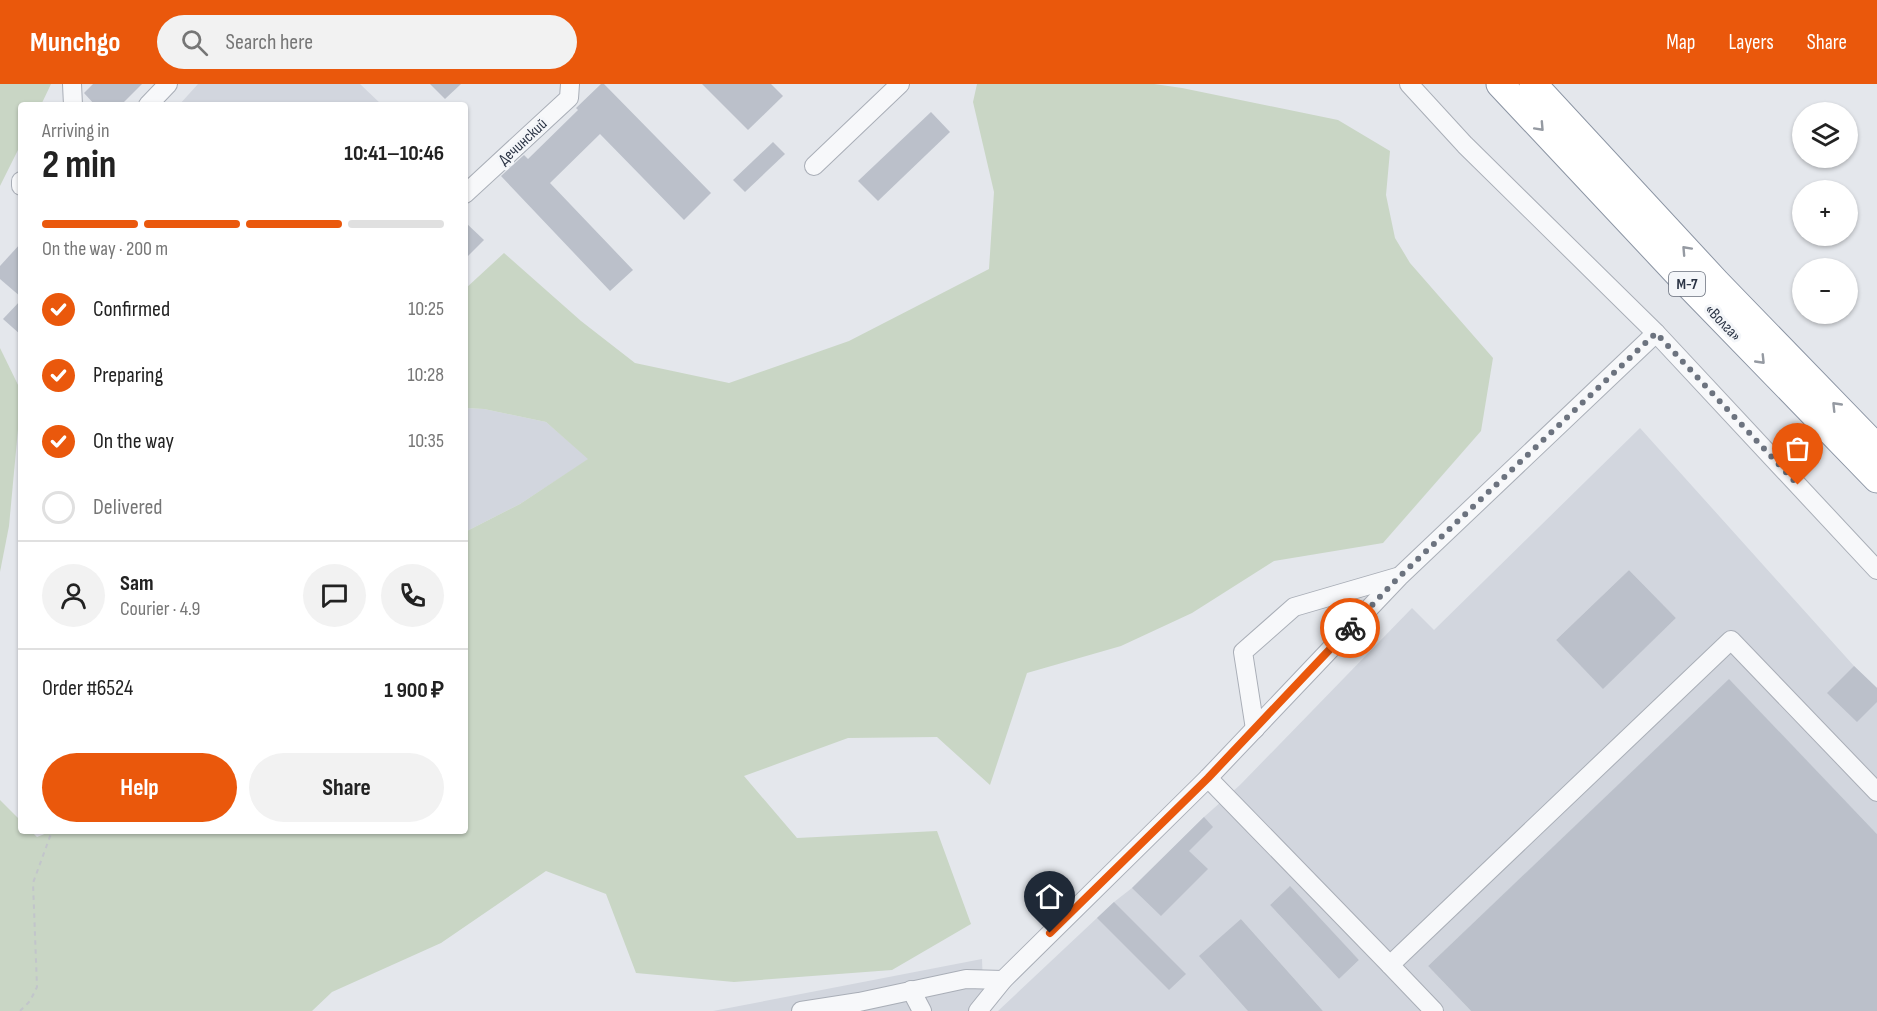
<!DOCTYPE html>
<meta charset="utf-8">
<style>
:root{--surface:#fff;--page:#f2f2f2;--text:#222;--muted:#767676;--line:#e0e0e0;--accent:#ea580c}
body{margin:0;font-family:"Sofia Sans Condensed",sans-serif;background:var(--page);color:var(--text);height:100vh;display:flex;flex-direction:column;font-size:22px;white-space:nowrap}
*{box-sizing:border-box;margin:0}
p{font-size:20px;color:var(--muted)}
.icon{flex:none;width:33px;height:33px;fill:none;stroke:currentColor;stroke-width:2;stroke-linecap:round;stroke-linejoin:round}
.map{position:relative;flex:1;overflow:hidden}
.details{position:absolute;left:18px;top:18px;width:450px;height:732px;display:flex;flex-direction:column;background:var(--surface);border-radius:6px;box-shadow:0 2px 4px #0004}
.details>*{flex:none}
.tools{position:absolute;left:1792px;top:18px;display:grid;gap:12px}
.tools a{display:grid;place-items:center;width:66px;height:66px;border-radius:50%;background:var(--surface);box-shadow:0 2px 4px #0004;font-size:30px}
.pin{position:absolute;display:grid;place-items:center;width:51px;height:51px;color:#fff;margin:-62px -26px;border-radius:50% 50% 50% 0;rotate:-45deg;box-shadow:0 0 6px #0007}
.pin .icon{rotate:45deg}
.courier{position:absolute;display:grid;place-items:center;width:60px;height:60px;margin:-30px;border:4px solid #ea580c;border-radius:50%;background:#fff;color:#222;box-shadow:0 2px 8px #0007}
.overview em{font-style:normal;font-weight:700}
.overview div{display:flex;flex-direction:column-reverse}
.overview{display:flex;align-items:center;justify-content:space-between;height:102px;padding:0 24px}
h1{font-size:39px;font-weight:700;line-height:45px}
.bar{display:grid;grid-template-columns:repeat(4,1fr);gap:9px 6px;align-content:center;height:72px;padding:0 24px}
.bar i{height:8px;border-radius:4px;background:var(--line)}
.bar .on{background:var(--accent)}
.bar p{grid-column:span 4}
.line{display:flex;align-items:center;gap:15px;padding:0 24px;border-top:2px solid var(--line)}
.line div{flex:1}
.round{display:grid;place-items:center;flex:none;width:63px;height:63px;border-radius:32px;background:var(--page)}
ol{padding:0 24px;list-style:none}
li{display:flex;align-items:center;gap:18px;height:66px}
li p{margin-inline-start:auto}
li .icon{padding:6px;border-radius:50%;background:var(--accent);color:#fff;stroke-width:4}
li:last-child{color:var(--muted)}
li i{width:33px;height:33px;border:3px solid var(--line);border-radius:50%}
.primary-button{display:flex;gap:12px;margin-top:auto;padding:12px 24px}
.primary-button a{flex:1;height:69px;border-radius:36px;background:var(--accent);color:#fff;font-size:24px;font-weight:700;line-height:69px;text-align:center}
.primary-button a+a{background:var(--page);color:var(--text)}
header{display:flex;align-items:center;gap:36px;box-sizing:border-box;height:84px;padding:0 30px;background:var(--accent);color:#fff}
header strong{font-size:28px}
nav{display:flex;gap:33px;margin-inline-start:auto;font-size:21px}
.search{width:420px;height:54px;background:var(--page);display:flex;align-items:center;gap:15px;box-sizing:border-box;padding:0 21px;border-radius:33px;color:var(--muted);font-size:22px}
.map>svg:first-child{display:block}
.built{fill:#d2d6de;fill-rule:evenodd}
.green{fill:#c9d6c5}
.building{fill:#bbc0ca}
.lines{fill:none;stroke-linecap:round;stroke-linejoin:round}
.minor-casing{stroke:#a9aeb7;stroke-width:20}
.highway-casing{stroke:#8b94a3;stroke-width:29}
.path{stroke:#c2c5cb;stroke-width:2;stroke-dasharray:4.5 4.5;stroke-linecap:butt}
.minor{stroke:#f7f8fa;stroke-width:18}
.highway{stroke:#fff;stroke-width:27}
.oneway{stroke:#959aa2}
.done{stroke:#6c737f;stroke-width:6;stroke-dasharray:0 10.8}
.route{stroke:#ea580c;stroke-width:8}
.labels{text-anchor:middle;stroke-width:6;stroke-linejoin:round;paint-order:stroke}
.shield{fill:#f4f6f9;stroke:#676e7b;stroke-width:1.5}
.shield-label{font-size:15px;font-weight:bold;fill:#2b3445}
.street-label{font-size:16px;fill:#2b3445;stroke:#f4f6f9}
</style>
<header>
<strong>Munchgo</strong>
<div class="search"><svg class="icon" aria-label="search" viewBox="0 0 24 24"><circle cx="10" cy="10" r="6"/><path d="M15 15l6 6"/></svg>Search here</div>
<nav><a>Map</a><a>Layers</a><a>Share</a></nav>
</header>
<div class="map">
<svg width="1877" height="927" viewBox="0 0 1877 927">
<rect width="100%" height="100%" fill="#e4e7ec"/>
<g class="built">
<polygon points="198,0 360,0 382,21 179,21"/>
<polygon points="465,324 484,325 546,338 589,375 520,420 465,448"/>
<path d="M1640,344l214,238 23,22v146l-148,-154 -301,286 43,45h-148l-82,-92 7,92h-250l116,-109 18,-14 72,-71 36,-32 172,-177 22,22zM1629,486l47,48 -73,70 -47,-48zM1289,803l70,73 -20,19 -69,-74z"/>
<polygon points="982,875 984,927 713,927"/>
</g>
<g class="green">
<polygon points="0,0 51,0 41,21 21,21 21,60 0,102"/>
<polygon points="977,0 1154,0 1182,4 1338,36 1390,67 1386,111 1395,154 1410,179 1493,274 1481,347 1383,459 1274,477 1192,529 1121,562 1027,589 990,701 937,653 848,654 744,692 797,754 937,747 971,840 892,886 734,898 636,889 606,810 546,787 441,859 332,908 312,927 0,927 0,716 21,737 21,747 31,747 37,753 52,747 465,747 465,448 520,420 588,375 546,338 484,325 465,324 465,205 504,169 581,237 635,279 729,299 849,257 989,185 994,108 973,18"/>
<polygon points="0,264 21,307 21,313 9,442 0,488"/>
</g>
<g class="building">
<polygon points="93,0 142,0 121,21 95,21 84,9"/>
<polygon points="430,0 461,0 445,15"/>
<polygon points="601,0 604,0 711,109 684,136 600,50 550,99 633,186 610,207 501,92 524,71 528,75 578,26 576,24"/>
<polygon points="702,0 771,0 783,12 748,46"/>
<polygon points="931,28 950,48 878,117 858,97"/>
<polygon points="773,58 785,70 745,108 733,96"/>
<polygon points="465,138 484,156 465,175"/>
<polygon points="21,159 21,213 0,195 0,182"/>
<polygon points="21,216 21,251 3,235"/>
<polygon points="1629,486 1676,534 1603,605 1556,556"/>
<polygon points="1854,582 1877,604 1877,618 1857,638 1827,609"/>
<polygon points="1729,595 1877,750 1877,927 1471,927 1428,882"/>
<polygon points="1204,733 1213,743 1189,767 1208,785 1161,832 1132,804"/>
<polygon points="1290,802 1359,876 1339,895 1270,821"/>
<polygon points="1114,818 1186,890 1169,906 1097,834"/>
<polygon points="1241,835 1323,927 1248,927 1199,872"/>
</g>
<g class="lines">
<defs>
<g id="minor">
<polyline points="72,0 73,21"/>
<polyline points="1409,0 1465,61 1656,249 1877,486"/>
<polyline points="148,21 168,0"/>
<polyline points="814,82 900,0"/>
<polyline points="21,97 21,102"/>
<polyline points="465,110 569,14 570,0"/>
<polyline points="1255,645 1243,568 1294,523 1397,493"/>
<polyline points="1208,694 1390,881 1731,556 1877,708"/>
<polyline points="1390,881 1434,927"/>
<polyline points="911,906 922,927"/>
<polyline points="801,927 859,918 966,895 1003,896"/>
<polyline points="978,927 1003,896 1208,694 1399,493 1656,249"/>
</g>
<g id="highway">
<polyline points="1500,0 1681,193 1877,395"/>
<polyline points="1533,0 1717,199 1877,364"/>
</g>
</defs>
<use href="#minor" class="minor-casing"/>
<use href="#highway" class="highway-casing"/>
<polyline class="path" points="20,927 30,917 37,903 33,799 52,747"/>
<use href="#minor" class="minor"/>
<use href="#highway" class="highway"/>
</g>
<defs><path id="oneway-chevron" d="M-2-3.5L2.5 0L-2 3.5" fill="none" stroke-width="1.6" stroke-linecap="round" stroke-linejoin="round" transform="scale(1.5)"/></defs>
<g class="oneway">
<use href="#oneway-chevron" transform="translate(1540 43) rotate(47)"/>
<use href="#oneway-chevron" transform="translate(1686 166) rotate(-133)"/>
<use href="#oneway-chevron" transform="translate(1761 276) rotate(46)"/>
<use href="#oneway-chevron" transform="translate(1836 322) rotate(-134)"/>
</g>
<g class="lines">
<polyline class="done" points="1350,544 1399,493 1656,249 1798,401"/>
<polyline class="route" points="1050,849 1208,694 1350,544"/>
</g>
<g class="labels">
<rect class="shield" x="1669" y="188" width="36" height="24" rx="4.5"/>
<g class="shield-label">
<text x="1687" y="205">М-7</text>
</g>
<g class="street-label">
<text transform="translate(522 57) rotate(-43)" y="6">Дечинский</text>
<text transform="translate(1724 238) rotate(46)" y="6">«Волга»</text>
</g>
</g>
</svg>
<div class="tools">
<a><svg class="icon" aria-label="layers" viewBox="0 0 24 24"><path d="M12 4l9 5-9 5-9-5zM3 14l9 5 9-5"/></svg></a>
<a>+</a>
<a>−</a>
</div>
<div class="pin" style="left:1798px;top:401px;background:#ea580c"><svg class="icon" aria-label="bag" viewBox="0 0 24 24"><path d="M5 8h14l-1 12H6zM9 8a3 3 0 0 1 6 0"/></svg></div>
<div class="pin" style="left:1050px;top:849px;background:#1f2937"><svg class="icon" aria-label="home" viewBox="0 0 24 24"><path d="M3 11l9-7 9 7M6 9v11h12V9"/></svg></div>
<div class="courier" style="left:1350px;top:544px"><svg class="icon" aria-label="bike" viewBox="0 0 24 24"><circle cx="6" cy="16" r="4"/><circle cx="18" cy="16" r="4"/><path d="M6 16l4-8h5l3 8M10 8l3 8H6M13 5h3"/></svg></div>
<section class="details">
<div class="overview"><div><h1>2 min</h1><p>Arriving in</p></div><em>10:41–10:46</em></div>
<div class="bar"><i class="on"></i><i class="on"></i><i class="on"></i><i></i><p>On the way · 200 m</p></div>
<ol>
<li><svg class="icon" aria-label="check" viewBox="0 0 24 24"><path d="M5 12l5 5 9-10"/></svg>Confirmed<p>10:25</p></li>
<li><svg class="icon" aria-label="check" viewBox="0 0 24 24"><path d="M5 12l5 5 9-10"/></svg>Preparing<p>10:28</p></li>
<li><svg class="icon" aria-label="check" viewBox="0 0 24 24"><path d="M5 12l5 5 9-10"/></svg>On the way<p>10:35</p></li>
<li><i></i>Delivered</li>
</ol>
<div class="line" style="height:108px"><a class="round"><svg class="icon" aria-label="person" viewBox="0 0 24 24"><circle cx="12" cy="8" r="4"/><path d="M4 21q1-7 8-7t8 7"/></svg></a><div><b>Sam</b><p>Courier · 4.9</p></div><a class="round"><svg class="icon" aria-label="chat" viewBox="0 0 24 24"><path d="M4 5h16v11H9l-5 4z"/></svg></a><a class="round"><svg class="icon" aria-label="phone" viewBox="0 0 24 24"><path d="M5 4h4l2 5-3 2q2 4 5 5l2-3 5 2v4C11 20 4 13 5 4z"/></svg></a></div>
<div class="line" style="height:78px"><div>Order #6524</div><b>1 900 ₽</b></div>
<div class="primary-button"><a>Help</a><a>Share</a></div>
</section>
</div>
